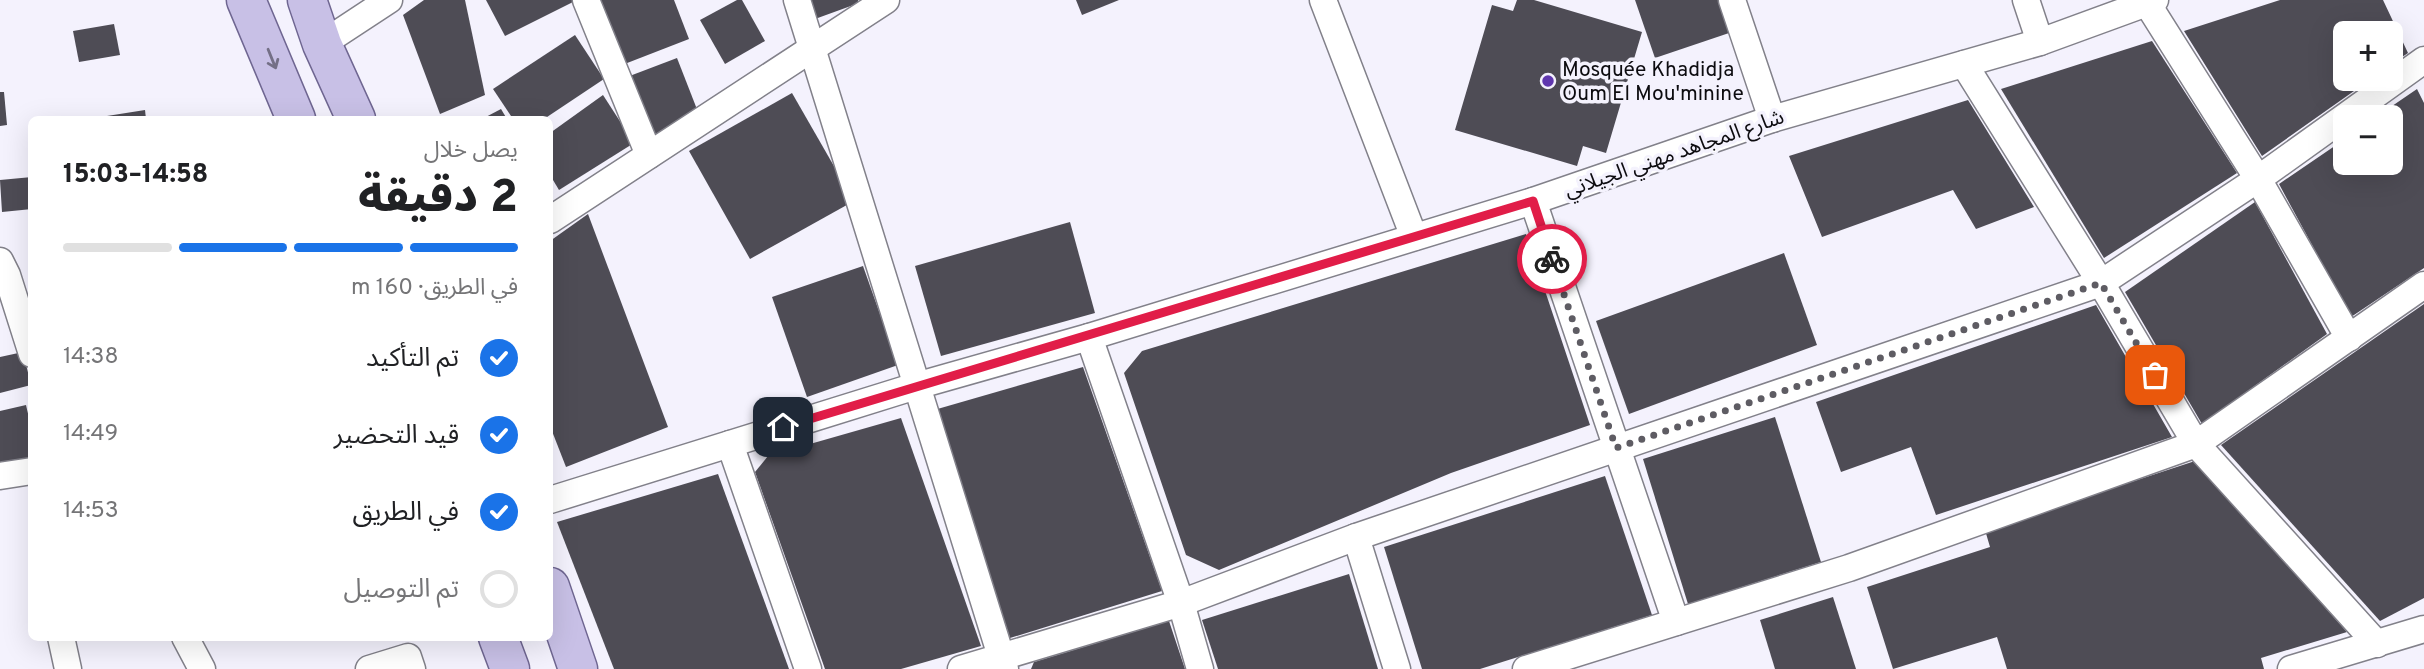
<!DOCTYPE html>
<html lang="ar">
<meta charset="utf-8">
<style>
:root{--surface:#fff;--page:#f6f6f6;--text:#202124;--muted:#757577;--line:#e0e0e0;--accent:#1a73e8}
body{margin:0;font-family:Overpass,"Noto Sans Arabic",sans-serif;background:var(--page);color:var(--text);direction:rtl;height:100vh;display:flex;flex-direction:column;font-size:26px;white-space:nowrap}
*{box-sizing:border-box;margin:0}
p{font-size:23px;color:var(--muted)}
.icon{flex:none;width:38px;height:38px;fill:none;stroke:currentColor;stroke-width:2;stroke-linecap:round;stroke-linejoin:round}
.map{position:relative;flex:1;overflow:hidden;direction:ltr}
.sheet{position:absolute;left:28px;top:116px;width:525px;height:525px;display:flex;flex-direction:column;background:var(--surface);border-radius:10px;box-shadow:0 7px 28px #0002;direction:rtl}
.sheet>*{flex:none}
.fabs{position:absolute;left:2333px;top:21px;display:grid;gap:14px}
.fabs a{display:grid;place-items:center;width:70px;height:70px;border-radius:10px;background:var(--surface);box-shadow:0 7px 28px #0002;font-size:35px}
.pin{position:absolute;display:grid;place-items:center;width:60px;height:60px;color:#fff;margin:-30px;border-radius:14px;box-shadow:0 4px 10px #0006}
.courier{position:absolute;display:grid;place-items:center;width:70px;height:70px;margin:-35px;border:5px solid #e11d48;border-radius:50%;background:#fff;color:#222;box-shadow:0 2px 9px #0007}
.summary em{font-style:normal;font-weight:800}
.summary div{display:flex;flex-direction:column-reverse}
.summary{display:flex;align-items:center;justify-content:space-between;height:119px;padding:0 35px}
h1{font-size:46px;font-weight:800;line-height:52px}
.bar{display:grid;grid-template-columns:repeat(4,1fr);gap:10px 7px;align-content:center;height:84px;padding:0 35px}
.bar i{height:9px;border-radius:5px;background:var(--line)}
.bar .current{background:var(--accent)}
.bar p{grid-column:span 4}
ol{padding:0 35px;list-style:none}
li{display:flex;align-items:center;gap:21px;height:77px}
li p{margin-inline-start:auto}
li .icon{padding:7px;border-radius:50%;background:var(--accent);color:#fff;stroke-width:4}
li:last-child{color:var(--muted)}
li i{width:38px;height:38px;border:4px solid var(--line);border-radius:50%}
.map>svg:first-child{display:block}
.building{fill:#4e4c55}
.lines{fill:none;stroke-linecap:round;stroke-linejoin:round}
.street-casing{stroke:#82818a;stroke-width:29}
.primary-casing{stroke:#6f6691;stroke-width:41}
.street{stroke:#fff;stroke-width:26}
.primary{stroke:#c8c0e6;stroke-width:38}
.oneway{stroke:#746f86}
.done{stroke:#5e5c63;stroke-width:7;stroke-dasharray:0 12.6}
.route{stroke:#e11d48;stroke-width:9}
.poi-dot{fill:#6037af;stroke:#f4f2fd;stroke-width:2.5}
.labels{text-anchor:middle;stroke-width:7;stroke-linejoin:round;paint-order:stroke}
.poi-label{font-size:21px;fill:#0d0c10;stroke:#f4f2fd;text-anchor:start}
.street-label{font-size:21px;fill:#0d0c10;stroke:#f4f2fd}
</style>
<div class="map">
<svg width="2424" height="669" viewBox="0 0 2424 669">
<rect width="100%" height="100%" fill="#f4f2fd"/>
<g class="building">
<polygon points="424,0 465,0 485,95 440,114 403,15"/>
<polygon points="486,0 577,0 505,36"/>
<polygon points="596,0 674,0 689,39 622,65"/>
<polygon points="737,0 742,0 765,41 725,64 700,20"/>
<polygon points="809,0 858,0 859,3 815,19"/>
<polygon points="1076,0 1119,0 1082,15"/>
<polygon points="1517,0 1534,0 1642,32 1606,153 1583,146 1577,166 1455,130 1492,5 1513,11"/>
<polygon points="1635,0 1724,0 1735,31 1655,58"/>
<polygon points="2280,0 2383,0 2408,53 2390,65 2390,33 2345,33 2345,79 2371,79 2262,156 2184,31"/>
<polygon points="114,24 120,55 79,62 73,31"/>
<polygon points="575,35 604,79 544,119 513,119 493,89"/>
<polygon points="2152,41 2237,173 2104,258 2001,89"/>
<polygon points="677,58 700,117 650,137 627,77"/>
<polygon points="2417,89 2424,103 2424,268 2351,317 2279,184 2345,139 2345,163 2390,163 2390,117 2376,117"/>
<polygon points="0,92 4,92 7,125 0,126"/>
<polygon points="792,93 854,201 750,259 689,151"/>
<polygon points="603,95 634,143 559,190 550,175 550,133"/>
<polygon points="1968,100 2034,207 1976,229 1953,190 1822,237 1789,156"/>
<polygon points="501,109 507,119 482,119"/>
<polygon points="145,110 146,119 108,119 107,116"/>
<polygon points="32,177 32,209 2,212 0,180"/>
<polygon points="2255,202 2327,334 2202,424 2125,292"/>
<polygon points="588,214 668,427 566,467 550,426 550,241"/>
<polygon points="1070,222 1095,313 941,356 915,266"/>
<polygon points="1526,234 1590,425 1451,473 1219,570 1186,555 1124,373 1142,351"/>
<polygon points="1784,253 1817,345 1629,414 1596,321"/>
<polygon points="863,266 898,365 807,397 772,297"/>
<polygon points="2424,304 2424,598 2380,621 2221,445"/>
<polygon points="2096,305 2172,437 1936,515 1911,447 1841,472 1816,402"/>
<polygon points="23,352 31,385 0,393 0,357"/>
<polygon points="1083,367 1162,591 1010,638 934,410"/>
<polygon points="26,405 32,431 32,457 0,463 0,411"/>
<polygon points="1775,417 1821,562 1688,604 1643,459"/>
<polygon points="901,418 981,646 901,669 825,669 755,472 768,456"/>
<polygon points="2195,461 2347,632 2261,658 2264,669 2007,669 1997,637 1893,669 1867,587 1990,547 1985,530"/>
<polygon points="718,474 789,669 614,669 557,522"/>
<polygon points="1605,476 1652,615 1480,669 1422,669 1384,547"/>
<polygon points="1349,574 1378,669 1218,669 1202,620"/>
<polygon points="1833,597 1856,669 1775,669 1760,620"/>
<polygon points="1169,621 1185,669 1031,669 1034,662"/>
</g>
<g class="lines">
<defs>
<g id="street">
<polyline points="586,0 649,155"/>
<polyline points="797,0 1005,669"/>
<polyline points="1323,0 1414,237"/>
<polyline points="1732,0 1772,119"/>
<polyline points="2026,0 2040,42"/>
<polyline points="2147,3 2258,179 2349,338"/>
<polyline points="322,44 389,0"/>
<polyline points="1964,64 2101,283 2196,444 2377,644"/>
<polyline points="1533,201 1676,622"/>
<polyline points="550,220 886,0"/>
<polyline points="0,261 7,275 32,354"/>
<polyline points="1089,337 1181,603 1200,669"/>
<polyline points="730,444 808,669"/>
<polyline points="0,476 32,471"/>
<polyline points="550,500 916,386 1089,337 1533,201 1772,119 2040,42 2155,0"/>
<polyline points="1356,537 1397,669"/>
<polyline points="61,637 68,669"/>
<polyline points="185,637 202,669"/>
<polyline points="369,669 408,657 412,669"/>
<polyline points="961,669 1181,603 1356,537 2101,283 2258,179 2424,60"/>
<polyline points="1526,669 1849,568 2196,444 2424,285"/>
<polyline points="2291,669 2424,629"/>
</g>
<g id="primary">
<polyline points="246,0 296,119"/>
<polyline points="307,0 322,44 356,119"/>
<polyline points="550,587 578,669"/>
<polyline points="498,637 510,669"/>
</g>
</defs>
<use href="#street" class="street-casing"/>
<use href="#primary" class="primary-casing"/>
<use href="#street" class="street"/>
<use href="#primary" class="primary"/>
</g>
<defs><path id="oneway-shaft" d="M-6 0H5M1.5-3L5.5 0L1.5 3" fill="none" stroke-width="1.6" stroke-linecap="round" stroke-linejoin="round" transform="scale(1.75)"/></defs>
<use class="oneway" href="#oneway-shaft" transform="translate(272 59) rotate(68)"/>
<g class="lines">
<polyline class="done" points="1552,259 1616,448 2101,283 2155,375"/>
<polyline class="route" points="783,427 1533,201 1552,259"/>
</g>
<circle class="poi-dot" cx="1548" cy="81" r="7"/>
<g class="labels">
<g class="poi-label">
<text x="1562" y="76">Mosquée Khadidja<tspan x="1562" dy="24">Oum El Mou'minine</tspan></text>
</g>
<g class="street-label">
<text transform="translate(1674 153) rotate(-19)" y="7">شارع المجاهد مهني الجيلاني</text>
</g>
</g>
</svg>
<div class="fabs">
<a>+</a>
<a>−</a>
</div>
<div class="pin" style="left:2155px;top:375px;background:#ea580c"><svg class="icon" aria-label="bag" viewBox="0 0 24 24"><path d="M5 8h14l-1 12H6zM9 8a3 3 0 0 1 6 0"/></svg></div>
<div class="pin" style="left:783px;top:427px;background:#1f2937"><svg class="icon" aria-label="home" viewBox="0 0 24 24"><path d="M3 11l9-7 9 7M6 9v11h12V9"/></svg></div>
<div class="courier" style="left:1552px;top:259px"><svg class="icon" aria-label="bike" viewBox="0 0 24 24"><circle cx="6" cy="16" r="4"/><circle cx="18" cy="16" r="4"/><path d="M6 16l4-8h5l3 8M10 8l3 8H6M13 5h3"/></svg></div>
<section class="sheet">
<div class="summary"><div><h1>2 دقيقة</h1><p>يصل خلال</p></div><em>14:58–15:03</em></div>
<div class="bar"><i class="current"></i><i class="current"></i><i class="current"></i><i></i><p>في الطريق · 160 m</p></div>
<ol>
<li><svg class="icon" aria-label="check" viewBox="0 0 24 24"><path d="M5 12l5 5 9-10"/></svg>تم التأكيد<p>14:38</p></li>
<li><svg class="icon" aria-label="check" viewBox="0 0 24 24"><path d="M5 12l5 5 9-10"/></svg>قيد التحضير<p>14:49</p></li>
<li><svg class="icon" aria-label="check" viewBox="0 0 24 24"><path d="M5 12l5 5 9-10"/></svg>في الطريق<p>14:53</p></li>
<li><i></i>تم التوصيل</li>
</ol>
</section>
</div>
